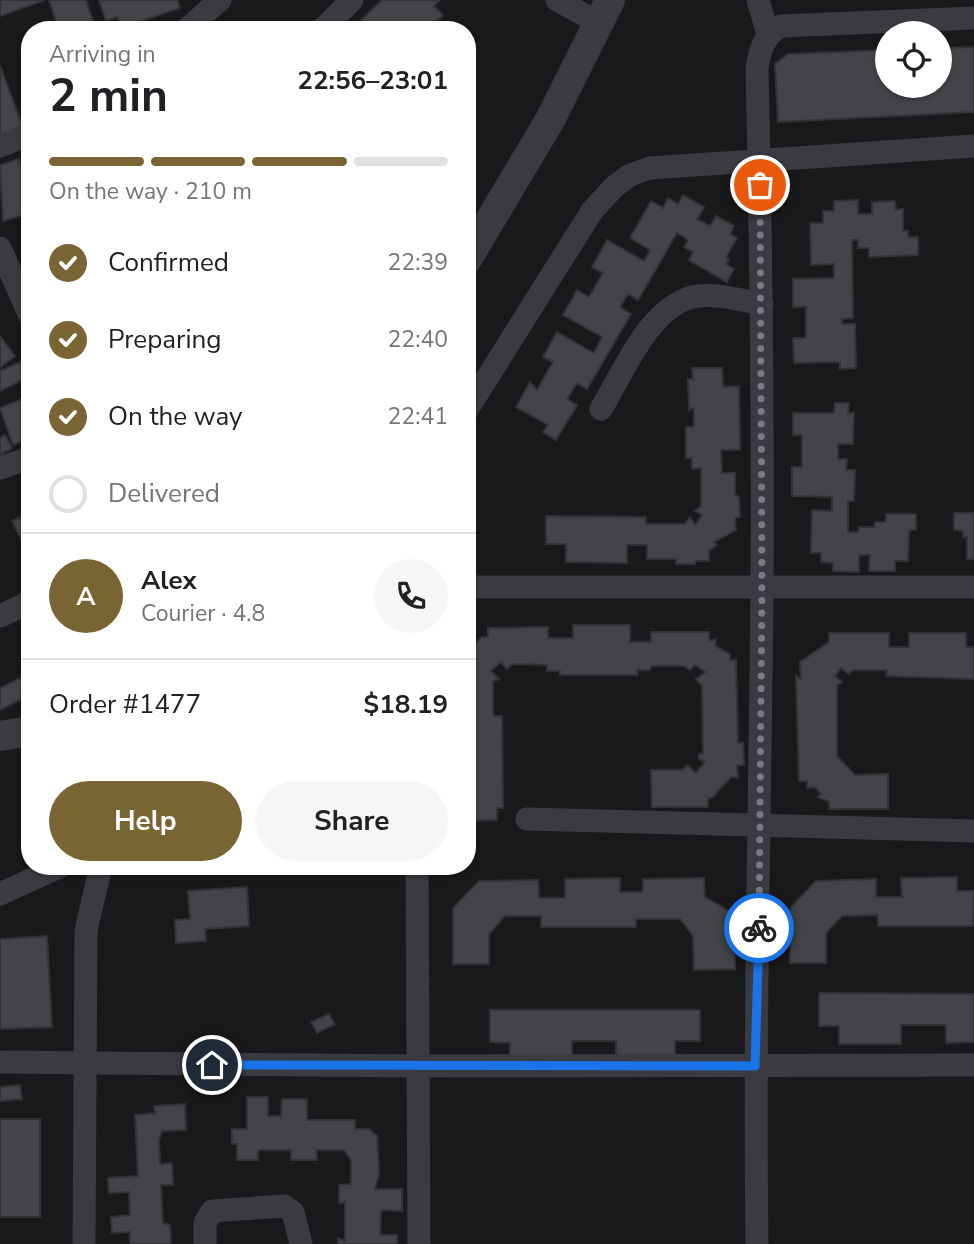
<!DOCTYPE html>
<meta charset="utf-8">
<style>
:root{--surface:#fff;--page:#f6f6f6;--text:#202124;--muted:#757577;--line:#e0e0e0;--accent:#796533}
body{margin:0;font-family:"Nunito Sans",sans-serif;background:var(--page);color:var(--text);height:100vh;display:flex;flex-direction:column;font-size:26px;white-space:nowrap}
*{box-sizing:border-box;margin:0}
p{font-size:23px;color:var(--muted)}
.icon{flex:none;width:38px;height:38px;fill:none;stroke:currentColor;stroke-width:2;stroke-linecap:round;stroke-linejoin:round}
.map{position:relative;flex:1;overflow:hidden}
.details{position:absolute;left:21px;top:21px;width:455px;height:854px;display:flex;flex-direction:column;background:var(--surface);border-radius:28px;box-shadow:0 2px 5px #0004}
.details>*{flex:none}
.buttons{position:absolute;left:875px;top:21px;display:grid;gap:14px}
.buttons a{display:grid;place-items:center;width:77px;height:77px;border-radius:50%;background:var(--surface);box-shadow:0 2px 5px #0004;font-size:35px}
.pin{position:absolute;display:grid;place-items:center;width:60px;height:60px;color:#fff;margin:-30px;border:4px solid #fff;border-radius:50%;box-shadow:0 2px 7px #0007}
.courier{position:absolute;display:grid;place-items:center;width:70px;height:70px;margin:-35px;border:5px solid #1a73e8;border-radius:50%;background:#fff;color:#222;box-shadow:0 2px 9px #0007}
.head em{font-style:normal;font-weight:700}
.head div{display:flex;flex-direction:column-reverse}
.head{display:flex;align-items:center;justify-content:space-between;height:119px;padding:0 28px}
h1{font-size:46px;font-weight:700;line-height:52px}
.bar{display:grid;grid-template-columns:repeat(4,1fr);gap:10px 7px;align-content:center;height:84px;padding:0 28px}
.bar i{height:9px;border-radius:5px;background:var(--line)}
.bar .on{background:var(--accent)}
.bar p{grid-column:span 4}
.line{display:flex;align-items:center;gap:18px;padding:0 28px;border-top:2px solid var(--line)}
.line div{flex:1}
.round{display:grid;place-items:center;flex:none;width:74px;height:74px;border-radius:37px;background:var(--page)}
ol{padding:0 28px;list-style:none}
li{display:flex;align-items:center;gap:21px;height:77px}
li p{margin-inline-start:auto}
li .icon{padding:7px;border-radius:50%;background:var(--accent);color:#fff;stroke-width:4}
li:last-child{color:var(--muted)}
li i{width:38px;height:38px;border:4px solid var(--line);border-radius:50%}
.button{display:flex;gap:14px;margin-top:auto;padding:14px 28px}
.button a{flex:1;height:80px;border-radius:42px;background:var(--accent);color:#fff;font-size:28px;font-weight:700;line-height:80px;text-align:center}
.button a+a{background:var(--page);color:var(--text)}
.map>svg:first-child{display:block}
.building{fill:#434448;stroke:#333337;stroke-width:2}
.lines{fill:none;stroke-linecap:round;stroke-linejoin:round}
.minor{stroke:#3a3b40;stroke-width:23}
.tertiary{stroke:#3a3b40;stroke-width:30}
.done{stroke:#797b82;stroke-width:7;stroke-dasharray:0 12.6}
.route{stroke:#1a73e8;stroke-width:9}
</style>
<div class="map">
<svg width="974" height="1244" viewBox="0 0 974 1244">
<rect width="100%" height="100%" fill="#19191b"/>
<g class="building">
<polygon points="0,0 45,0 0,16"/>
<polygon points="49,0 86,0 96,30 59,30"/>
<polygon points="99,0 177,0 180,8 121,28 117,17 106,21"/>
<polygon points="382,0 440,0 434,6 443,15 427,30 366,30 359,22"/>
<polygon points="974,47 974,112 778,122 775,64 788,54 887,50 887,86 940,86 940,48"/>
<polygon points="0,65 23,128 0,136"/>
<polygon points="19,159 30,196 30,213 3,221 0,165"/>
<polygon points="683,195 704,207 697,219 710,226 716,216 734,226 730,234 737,238 726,257 729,259 726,264 734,269 727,282 689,260 693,252 684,247 688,240 677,233 638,300 628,294 620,307 631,314 587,389 577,383 567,399 577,405 556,440 543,432 548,425 516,407 530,382 537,390 553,362 543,357 557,332 594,353 602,337 563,315 577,290 589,297 603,273 592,267 607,240 644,261 650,250 630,238 651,201 663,208 668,198 678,204"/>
<polygon points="858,200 858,214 872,214 872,202 895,201 896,210 903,209 903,231 908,231 908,237 918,237 918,255 869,257 869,248 858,248 858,240 852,240 853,318 842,319 842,324 855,324 856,368 840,369 840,362 794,363 793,338 806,338 806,307 793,307 793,279 834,278 834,264 811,265 810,223 823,223 823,211 834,211 834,201"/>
<polygon points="0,336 15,356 0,368"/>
<polygon points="20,362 28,377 0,391 0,371"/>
<polygon points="692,368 722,368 723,387 739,386 740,450 721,450 722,473 735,473 735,495 739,497 740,517 735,518 736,530 714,542 717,545 709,551 709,561 695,561 695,564 676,564 676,559 647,559 647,545 627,545 627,563 566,562 566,544 546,544 546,516 646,517 646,524 685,524 690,517 695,525 702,515 695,511 701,506 701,468 692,469 692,458 686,458 686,427 694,427 694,408 689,410 688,379 693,379"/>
<polygon points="30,396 30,438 13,445 0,408"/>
<polygon points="835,403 849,403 848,413 854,413 853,444 838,444 838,459 847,459 846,470 855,470 854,501 848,501 848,532 859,532 859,527 874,527 875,522 886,522 886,514 916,514 916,530 909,530 908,561 895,561 895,571 869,571 870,555 859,555 859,572 833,571 833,563 821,562 821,553 811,553 812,510 832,511 832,497 792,496 792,467 802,467 802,435 793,435 793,413 834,413"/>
<polygon points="5,435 12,448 0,455 0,438"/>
<polygon points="30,513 30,539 23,543 12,521"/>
<polygon points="954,513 974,513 974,559 967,559 967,537 963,537 963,531 954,530"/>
<polygon points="573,625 630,625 630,642 651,642 651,632 709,632 709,641 716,639 715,646 730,654 730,660 736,660 738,743 743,743 744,765 737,765 738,777 731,777 712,798 708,798 708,807 652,807 651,770 682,770 687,765 696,773 705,762 699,759 699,754 703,754 702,686 696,679 705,672 695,665 690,670 684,666 651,666 650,670 637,670 638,675 560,675 560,671 547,671 547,665 512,664 507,669 501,662 491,671 499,679 493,681 493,716 502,716 503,808 497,808 497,820 467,821 470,720 467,719 467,657 481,637 488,637 488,628 548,627 548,638 573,638"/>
<polygon points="829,633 889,633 889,647 909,647 909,633 966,633 966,647 974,647 974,679 886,676 887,670 853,670 849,674 841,668 835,676 842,682 837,685 837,756 855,775 888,774 888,809 829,809 829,802 818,797 821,794 815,787 807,788 807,781 799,781 796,676 801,679 800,662 829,642"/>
<polygon points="30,673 30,695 0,710 0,688"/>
<polygon points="957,877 957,891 974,891 973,926 878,926 878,915 842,916 826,933 826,963 790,963 790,908 816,881 876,879 876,897 902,897 901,878"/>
<polygon points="620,878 620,892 643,892 643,879 704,878 705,897 734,914 735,969 694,970 693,936 680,919 636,919 636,927 541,927 541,916 505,916 489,934 489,964 453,964 453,908 479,881 538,880 539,898 565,898 565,879"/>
<polygon points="247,887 249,926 205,929 206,941 176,943 175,920 190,919 188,891"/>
<polygon points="47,936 52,1027 0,1029 0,939"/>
<polygon points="819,993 974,994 974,1042 946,1043 946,1025 901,1025 901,1044 839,1044 839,1026 819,1026"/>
<polygon points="490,1010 700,1010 700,1041 675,1041 675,1059 616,1059 616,1041 572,1041 572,1060 510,1060 510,1043 490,1042"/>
<polygon points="329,1014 335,1024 317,1033 311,1022"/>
<polygon points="20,1085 22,1099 0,1101 0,1087"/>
<polygon points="247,1097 268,1097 268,1116 281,1116 282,1099 307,1099 307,1120 355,1120 355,1129 369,1129 377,1136 379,1174 375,1189 402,1189 402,1211 381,1210 380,1235 397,1235 397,1244 338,1244 338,1238 345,1241 345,1202 339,1203 339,1185 351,1184 351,1160 344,1150 316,1150 317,1160 291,1160 291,1150 258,1150 258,1160 237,1160 237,1144 232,1144 232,1129 247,1129"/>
<polygon points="185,1104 186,1130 162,1131 159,1141 160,1164 172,1163 173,1185 161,1185 163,1223 170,1225 171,1244 130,1244 130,1232 112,1233 111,1217 130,1215 129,1192 109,1193 108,1178 138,1176 135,1115 155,1113 154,1106"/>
<rect x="0" y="1119" width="40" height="98"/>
</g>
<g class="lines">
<g class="minor">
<polyline points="557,0 599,23"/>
<polyline points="758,0 768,34"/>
<polyline points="186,30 220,0"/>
<polyline points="322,30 352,0"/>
<polyline points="0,146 30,134"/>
<polyline points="0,248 30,316"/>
<path d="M601,409c22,-36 47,-100 91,-112 21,-5 48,3 70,7"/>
<polyline points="467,410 592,211 614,187 630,175 650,168 974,146"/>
<polyline points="0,468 30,458"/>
<polyline points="467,587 974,587"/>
<polyline points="0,616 30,602"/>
<polyline points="527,819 974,831"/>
<polyline points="417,866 419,1244"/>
<polyline points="0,894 61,866"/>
<polyline points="0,1062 419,1066 974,1065"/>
<polyline points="84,1244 86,930 101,866"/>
<polyline points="205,1244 205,1223 212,1211 284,1206 293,1212 301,1244"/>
<path d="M757,1244c-3,-218 3,-437 5,-655 1,-173 -1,-347 -5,-520 3,-20 6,-32 24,-43l193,-8"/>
</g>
<g class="tertiary">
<polyline points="467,259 550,120 610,0"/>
<polyline points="0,736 30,731"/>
</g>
</g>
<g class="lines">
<polyline class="done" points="759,928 762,585 760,185"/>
<polyline class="route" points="212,1065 755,1066 759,928"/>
</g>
</svg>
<div class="buttons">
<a><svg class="icon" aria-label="locate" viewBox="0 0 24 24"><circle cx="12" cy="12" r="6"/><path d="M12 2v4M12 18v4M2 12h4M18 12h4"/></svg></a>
</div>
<div class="pin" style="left:760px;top:185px;background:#ea580c"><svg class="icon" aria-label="bag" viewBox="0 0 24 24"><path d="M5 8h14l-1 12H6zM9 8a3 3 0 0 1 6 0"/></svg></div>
<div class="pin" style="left:212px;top:1065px;background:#1f2937"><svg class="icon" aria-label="home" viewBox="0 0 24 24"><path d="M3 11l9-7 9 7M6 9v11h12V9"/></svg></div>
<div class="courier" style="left:759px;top:928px"><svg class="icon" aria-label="bike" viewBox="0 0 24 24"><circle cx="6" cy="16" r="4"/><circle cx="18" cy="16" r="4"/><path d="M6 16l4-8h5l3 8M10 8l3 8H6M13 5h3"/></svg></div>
<section class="details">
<div class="head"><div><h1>2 min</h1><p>Arriving in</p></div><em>22:56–23:01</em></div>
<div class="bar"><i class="on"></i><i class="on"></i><i class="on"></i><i></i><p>On the way · 210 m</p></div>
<ol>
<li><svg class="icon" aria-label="check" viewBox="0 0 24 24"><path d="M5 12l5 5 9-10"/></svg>Confirmed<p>22:39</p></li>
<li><svg class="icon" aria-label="check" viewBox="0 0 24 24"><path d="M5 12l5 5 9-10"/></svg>Preparing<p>22:40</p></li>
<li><svg class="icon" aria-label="check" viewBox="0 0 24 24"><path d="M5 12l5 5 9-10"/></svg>On the way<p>22:41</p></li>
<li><i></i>Delivered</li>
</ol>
<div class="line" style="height:126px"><b class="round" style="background:var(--accent);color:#fff">A</b><div><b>Alex</b><p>Courier · 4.8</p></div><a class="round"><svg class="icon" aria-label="phone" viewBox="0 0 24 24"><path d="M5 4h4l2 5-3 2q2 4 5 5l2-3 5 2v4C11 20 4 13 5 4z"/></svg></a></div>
<div class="line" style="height:91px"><div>Order #1477</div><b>$18.19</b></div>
<div class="button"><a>Help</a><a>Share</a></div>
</section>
</div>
